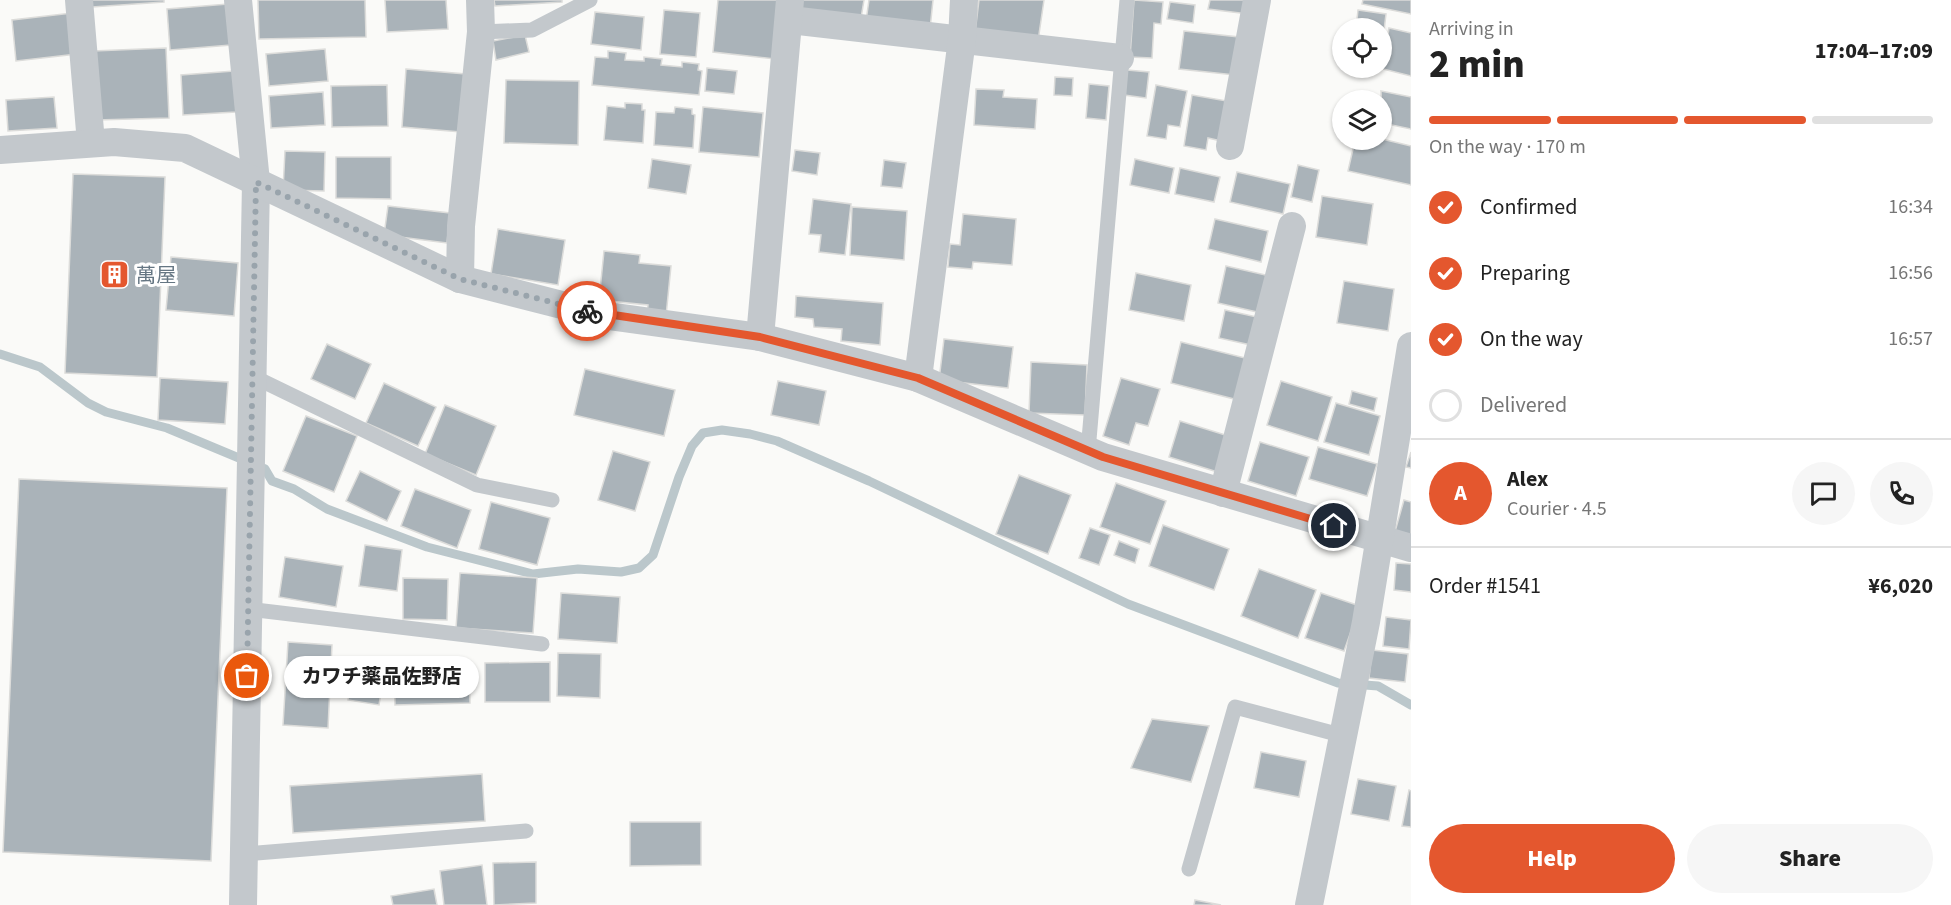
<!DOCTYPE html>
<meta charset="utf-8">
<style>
:root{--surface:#fff;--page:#f6f6f6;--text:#222;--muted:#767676;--line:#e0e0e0;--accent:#e4572e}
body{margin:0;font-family:"Source Sans 3","Noto Sans JP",sans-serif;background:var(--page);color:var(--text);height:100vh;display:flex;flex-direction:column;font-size:22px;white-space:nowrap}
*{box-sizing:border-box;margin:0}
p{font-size:20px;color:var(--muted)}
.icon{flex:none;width:33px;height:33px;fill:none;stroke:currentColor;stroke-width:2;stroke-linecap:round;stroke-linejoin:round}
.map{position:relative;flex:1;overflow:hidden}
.panel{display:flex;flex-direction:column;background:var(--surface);width:540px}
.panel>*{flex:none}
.buttons{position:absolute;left:1332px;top:18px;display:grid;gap:12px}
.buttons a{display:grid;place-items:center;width:60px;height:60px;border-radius:50%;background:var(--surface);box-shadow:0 2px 4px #0004;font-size:30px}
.pin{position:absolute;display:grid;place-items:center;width:51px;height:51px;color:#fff;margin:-26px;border:3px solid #fff;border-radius:50%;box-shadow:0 2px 6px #0007}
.courier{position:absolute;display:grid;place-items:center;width:60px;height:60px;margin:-30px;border:4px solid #e4572e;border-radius:50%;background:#fff;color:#222;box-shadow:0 2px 8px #0007}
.bubble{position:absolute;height:42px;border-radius:21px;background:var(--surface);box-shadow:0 2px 4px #0004;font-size:20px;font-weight:800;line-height:42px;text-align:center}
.head em{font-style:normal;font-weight:800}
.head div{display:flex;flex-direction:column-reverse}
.head{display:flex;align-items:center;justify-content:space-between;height:102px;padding:0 18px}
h1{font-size:39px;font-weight:800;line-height:45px}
.bar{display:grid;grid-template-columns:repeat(4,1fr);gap:9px 6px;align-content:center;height:72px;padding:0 18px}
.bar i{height:8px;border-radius:4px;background:var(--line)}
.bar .on{background:var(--accent)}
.bar p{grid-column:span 4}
.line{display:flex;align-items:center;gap:15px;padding:0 18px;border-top:2px solid var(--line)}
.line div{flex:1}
.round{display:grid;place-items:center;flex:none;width:63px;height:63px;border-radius:32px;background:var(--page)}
ol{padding:0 18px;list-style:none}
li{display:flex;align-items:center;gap:18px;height:66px}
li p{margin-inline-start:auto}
li .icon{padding:6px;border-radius:50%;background:var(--accent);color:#fff;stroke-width:4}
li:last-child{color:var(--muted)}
li i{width:33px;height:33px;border:3px solid var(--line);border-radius:50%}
.button{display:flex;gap:12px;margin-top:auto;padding:12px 18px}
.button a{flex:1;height:69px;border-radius:36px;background:var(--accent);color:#fff;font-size:24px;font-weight:800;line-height:69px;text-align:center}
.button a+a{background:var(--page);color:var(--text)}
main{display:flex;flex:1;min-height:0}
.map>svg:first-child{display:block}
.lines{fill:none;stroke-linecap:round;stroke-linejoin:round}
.stream{stroke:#bbc7cb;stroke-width:9}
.building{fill:#aab3b9;stroke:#dcdcda;stroke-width:1.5}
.service{stroke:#c3c8cc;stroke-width:15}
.minor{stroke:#c3c8cc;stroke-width:28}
.done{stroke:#99a4ac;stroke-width:6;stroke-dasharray:0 10.8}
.route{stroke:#e4572e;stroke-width:8}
.labels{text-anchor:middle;stroke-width:6;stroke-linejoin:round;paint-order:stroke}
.poi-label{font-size:20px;fill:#657683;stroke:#fff;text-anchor:start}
</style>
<main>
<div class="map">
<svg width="1411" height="905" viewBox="0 0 1411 905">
<rect width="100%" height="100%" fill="#fafaf8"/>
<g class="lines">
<polyline class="stream" points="0,354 40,367 88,403 106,412 167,428 265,469 272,481 294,489 327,509 427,547 533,574 578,569 621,572 639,568 653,555 679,477 692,446 703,433 722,430 750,434 777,441 869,481 1128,604 1338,683 1378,686 1411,705"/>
</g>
<g class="building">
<polygon points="91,0 164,0 164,2 92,7"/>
<polygon points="258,0 365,0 366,37 259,39"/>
<polygon points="385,0 446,0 448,29 387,32"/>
<polygon points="494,0 562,0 562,2 495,6"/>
<polygon points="718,0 781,0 775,59 713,52"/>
<polygon points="799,0 864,0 861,18 798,11"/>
<polygon points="869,0 933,0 930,29 866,21"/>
<polygon points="979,0 1044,0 1038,41 975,33"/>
<polygon points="1134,0 1163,2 1161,24 1154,23 1152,58 1130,57"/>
<polygon points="1210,0 1249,0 1248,14 1208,9"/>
<polygon points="1363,0 1411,0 1411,14 1362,4"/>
<polygon points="1170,2 1195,5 1193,23 1167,19"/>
<polygon points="228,4 231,45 170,50 167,9"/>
<polygon points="664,10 700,13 696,57 660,54"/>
<polygon points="1358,10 1386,14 1384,31 1382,28 1356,28"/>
<polygon points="595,12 644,17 641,50 591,44"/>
<polygon points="72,13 77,54 16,61 12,20"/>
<polygon points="1389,28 1411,33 1411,76 1379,68 1382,68"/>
<polygon points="1184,31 1239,37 1235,75 1179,69"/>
<polygon points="525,35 529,52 496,60 493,41"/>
<polygon points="166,48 169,118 96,120 93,51"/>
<polygon points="325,49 328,81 269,86 266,54"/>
<polygon points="608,51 626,53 625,60 644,61 644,57 662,59 661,65 682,67 682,62 699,64 698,70 702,71 699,95 592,85 595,57 608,58"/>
<polygon points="707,68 737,71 734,94 705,91"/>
<polygon points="406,69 466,74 461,132 402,127"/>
<polygon points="1127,70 1149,72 1146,98 1124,95"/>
<polygon points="234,71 236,112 183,115 181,75"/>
<polygon points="1055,77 1073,78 1072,96 1054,95"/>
<polygon points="506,80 579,81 578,145 504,143"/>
<polygon points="1089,84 1109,86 1106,120 1086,118"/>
<polygon points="387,85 388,126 332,127 331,86"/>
<polygon points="1156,85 1187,91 1180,127 1168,125 1166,139 1147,136"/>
<polygon points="976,89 1004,90 1003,97 1037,99 1035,129 974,125"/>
<polygon points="1381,91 1411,97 1411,129 1382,123"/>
<polygon points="323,92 325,125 271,128 269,96"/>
<polygon points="1192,95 1227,101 1221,141 1208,138 1206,150 1184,146"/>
<polygon points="54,97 57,128 8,131 6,100"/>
<polygon points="625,103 642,104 642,110 645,110 643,143 604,140 607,106 625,108"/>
<polygon points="675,107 692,109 692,114 695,115 693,148 654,145 656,112 674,113"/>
<polygon points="703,107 763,113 759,157 699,152"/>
<polygon points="1382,139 1411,146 1411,185 1348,171 1355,140"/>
<polygon points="795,150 820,153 817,175 792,171"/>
<polygon points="285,151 325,152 324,191 283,190"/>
<polygon points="336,157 391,157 391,199 336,198"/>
<polygon points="652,159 691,165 686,194 648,188"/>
<polygon points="1135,159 1174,168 1169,193 1130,185"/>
<polygon points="884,160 906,163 902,188 881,186"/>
<polygon points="1298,165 1319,170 1312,202 1291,197"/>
<polygon points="1180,168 1220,177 1214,202 1175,194"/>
<polygon points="1237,172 1290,184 1283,214 1230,202"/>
<polygon points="73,174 165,177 157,377 65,373"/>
<polygon points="1322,196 1373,204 1367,245 1316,237"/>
<polygon points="813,199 851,204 845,255 819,252 821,235 809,234"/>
<polygon points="388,206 450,213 447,243 384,235"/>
<polygon points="852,207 907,211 904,260 850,255"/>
<polygon points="963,214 1016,219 1012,265 973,262 972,269 948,267 950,244 960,245"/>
<polygon points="1215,219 1268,231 1261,262 1208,249"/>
<polygon points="498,229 565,240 558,285 491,274"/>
<polygon points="604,251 640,255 639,263 671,266 666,316 647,314 648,305 599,300"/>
<polygon points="171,257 238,263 234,316 166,310"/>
<polygon points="1226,266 1279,278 1270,315 1218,303"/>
<polygon points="1136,273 1191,285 1184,321 1129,310"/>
<polygon points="1344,281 1394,289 1388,331 1337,323"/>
<polygon points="796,296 883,303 880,345 841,341 842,329 814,327 813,319 795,317"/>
<polygon points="1225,310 1266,319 1260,347 1219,338"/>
<polygon points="944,339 1013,347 1008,388 939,380"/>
<polygon points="1181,342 1253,360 1242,401 1171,383"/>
<polygon points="327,344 371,364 355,399 311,379"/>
<polygon points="1031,362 1087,365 1085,415 1029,413"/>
<polygon points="585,369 675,390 664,436 574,415"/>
<polygon points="160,378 228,382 225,424 158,420"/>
<polygon points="1121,378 1160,389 1148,426 1136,423 1129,445 1103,436"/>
<polygon points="778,381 826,391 819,425 771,415"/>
<polygon points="1281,381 1332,397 1318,441 1267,425"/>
<polygon points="384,383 436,407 418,446 366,423"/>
<polygon points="1352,391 1377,398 1374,411 1349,404"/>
<polygon points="1336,403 1380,416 1369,455 1324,442"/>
<polygon points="445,405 496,426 476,475 425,454"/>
<polygon points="306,416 357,436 334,492 283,471"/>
<polygon points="1180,421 1235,438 1224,474 1169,457"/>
<polygon points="1260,442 1309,457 1296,496 1248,481"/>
<polygon points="1318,447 1377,464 1367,496 1309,479"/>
<polygon points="613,451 650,462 635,511 598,500"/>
<polygon points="1411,452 1411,468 1406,467"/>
<polygon points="360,471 401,491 387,521 346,501"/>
<polygon points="1019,475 1071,495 1048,554 996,534"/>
<polygon points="19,479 227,488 211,861 3,852"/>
<polygon points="1116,483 1166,501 1150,544 1100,527"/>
<polygon points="415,489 471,510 457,548 401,526"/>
<polygon points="1404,500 1411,502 1411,539 1394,535"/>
<polygon points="491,502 550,518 537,565 479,549"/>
<polygon points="1163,525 1229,549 1214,590 1149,566"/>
<polygon points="1090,528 1110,535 1099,565 1079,558"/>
<polygon points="1119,541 1139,549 1135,563 1114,555"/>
<polygon points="365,545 402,550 397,591 359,586"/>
<polygon points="285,557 343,566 336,607 279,597"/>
<polygon points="1396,563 1411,564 1411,592 1394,590"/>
<polygon points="1259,569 1316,590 1298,638 1241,616"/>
<polygon points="460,573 537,578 533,633 456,628"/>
<polygon points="403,578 448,579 447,620 403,619"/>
<polygon points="561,593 620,597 617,643 558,639"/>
<polygon points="1321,593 1360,606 1344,651 1305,638"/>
<polygon points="1386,617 1411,620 1409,649 1383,646"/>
<polygon points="288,642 332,645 328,728 283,725"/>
<polygon points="1372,650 1408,654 1405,682 1369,678"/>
<polygon points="558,653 601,654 600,698 557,696"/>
<polygon points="355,661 385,667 379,705 348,700"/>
<polygon points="469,661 470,703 395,705 394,663"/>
<polygon points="550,662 550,702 485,702 485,663"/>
<polygon points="1152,719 1209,726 1191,782 1131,768"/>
<polygon points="1261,752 1306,761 1299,797 1254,788"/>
<polygon points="482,774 485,821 293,833 290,786"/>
<polygon points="1358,779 1396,786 1389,821 1351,814"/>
<polygon points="1409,790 1411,791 1411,827 1402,826"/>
<polygon points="630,822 701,822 701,865 630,866"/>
<polygon points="536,862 536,903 494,905 493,863"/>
<polygon points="482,865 487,905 444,905 440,871"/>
<polygon points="434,889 437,905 393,905 391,896"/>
<polygon points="1195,900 1221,905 1194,905"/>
</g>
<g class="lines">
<g class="service">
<polyline points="481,32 532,30 590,0"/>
<polyline points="252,376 477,485 552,500"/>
<polyline points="1088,451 1127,0"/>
<polyline points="248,609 542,644"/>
<polyline points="244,854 526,831"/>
<polyline points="1189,869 1235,707 1344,736"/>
</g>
<g class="minor">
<polyline points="79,0 91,143"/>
<polyline points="238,0 256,182 243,905"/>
<polyline points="790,20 1120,58"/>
<polyline points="1230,146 1257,0"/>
<polyline points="0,150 114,142 185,148 460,279 601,315 760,337 918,378 1103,457 1411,548"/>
<polyline points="460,279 461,226 481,32 480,0"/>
<polyline points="760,337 790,0"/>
<polyline points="918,378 962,39 964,0"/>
<polyline points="1223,493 1292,226"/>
<polyline points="1309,905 1366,622 1411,346"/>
</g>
</g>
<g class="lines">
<polyline class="done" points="247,676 256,182 460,279 587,311"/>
<polyline class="route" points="587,311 760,337 918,378 1103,457 1334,526"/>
</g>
<defs>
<symbol id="building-square" viewBox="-11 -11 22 22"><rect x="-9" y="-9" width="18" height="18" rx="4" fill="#e4572e" stroke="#fff"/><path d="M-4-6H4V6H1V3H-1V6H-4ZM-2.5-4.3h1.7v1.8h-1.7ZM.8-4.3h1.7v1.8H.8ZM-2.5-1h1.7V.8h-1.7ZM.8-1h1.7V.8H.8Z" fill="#fff"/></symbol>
</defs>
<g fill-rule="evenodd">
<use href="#building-square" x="98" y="258" width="33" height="33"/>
</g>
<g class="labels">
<g class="poi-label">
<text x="136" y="282">萬屋</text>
</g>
</g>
</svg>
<div class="buttons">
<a><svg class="icon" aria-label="locate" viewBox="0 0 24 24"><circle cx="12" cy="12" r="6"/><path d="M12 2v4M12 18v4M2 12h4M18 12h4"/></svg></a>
<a><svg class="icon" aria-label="layers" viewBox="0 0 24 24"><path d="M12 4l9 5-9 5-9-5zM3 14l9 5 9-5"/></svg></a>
</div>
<div class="pin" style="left:247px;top:676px;background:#ea580c"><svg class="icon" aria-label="bag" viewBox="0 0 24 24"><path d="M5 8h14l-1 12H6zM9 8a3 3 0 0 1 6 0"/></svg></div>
<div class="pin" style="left:1334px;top:526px;background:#1f2937"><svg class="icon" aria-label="home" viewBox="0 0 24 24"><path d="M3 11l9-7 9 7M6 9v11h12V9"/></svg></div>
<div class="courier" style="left:587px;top:311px"><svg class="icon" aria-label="bike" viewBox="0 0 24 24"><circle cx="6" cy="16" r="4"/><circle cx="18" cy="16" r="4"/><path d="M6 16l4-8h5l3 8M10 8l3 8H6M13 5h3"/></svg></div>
<div class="bubble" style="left:284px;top:656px;width:195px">カワチ薬品佐野店</div>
</div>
<section class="panel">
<div class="head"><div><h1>2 min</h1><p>Arriving in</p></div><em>17:04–17:09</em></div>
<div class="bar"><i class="on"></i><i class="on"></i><i class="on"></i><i></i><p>On the way · 170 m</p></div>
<ol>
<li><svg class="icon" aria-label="check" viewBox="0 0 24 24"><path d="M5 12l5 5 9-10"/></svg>Confirmed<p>16:34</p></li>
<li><svg class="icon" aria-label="check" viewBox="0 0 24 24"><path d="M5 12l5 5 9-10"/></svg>Preparing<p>16:56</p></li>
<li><svg class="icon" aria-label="check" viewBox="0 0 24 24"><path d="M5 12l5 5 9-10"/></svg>On the way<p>16:57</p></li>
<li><i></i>Delivered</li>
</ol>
<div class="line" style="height:108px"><b class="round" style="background:var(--accent);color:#fff">A</b><div><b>Alex</b><p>Courier · 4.5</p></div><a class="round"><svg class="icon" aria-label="chat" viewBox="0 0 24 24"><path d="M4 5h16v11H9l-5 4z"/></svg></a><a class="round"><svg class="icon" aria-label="phone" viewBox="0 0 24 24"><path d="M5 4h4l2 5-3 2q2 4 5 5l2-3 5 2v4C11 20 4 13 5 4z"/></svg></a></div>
<div class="line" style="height:78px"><div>Order #1541</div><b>¥6,020</b></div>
<div class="button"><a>Help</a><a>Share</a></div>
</section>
</main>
